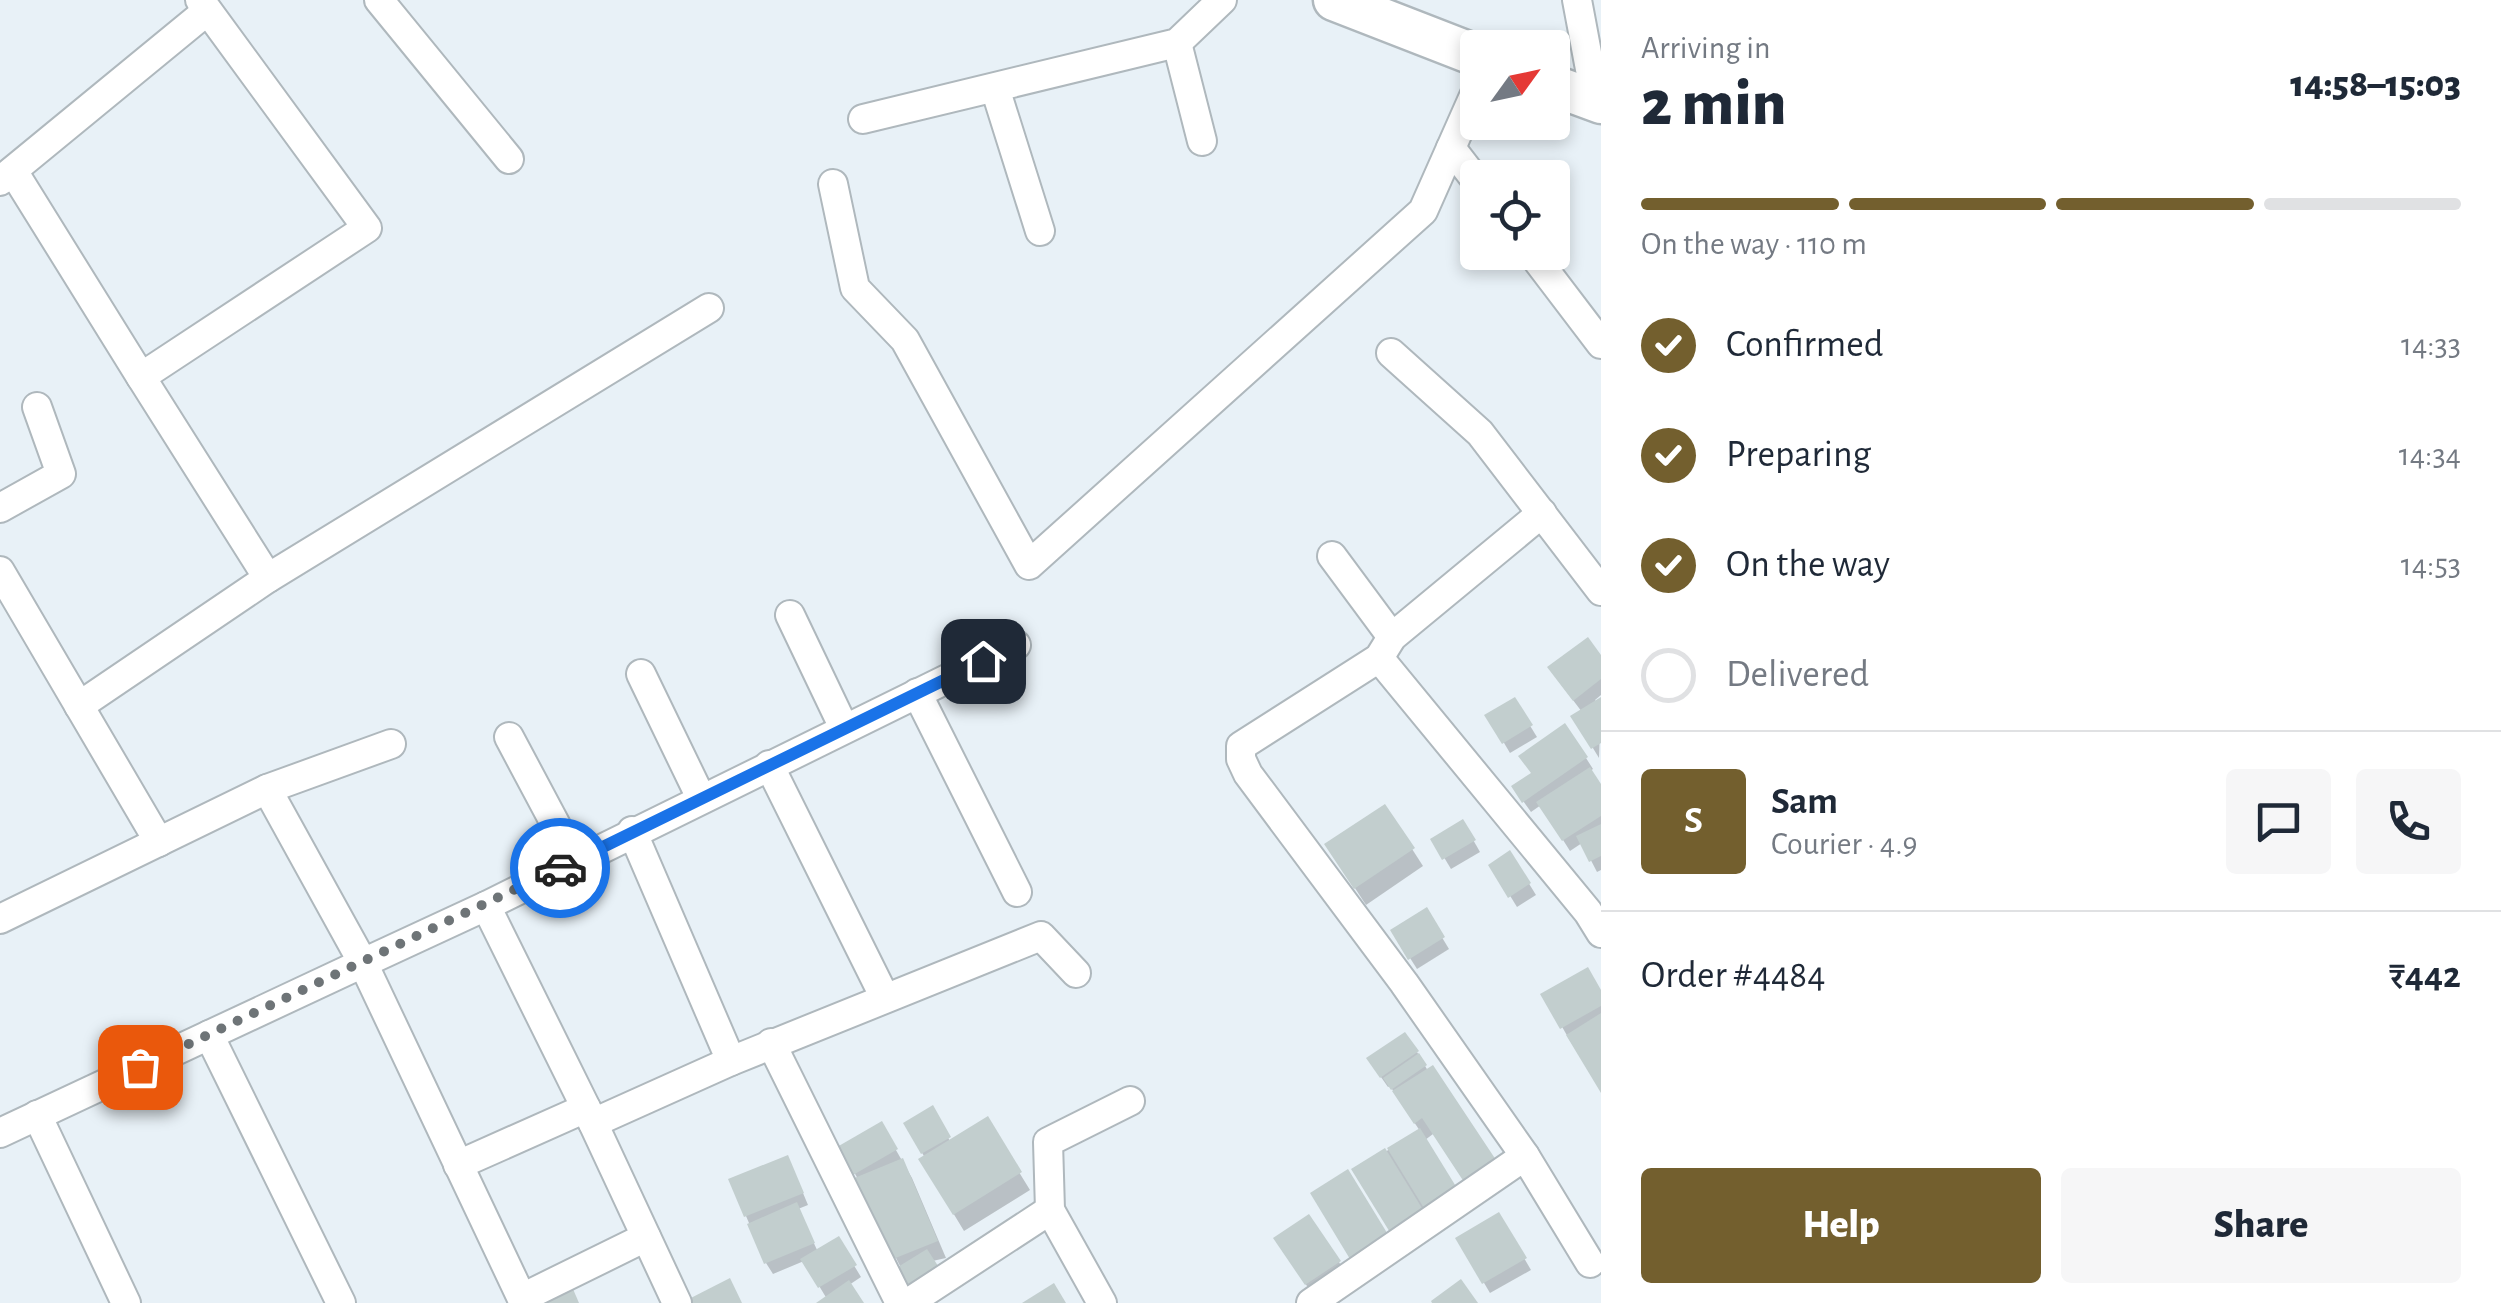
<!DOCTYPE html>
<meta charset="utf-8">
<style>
:root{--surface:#fff;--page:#f6f6f7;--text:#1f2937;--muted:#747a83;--line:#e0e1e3;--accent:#735f2e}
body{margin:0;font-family:"Alegreya Sans",sans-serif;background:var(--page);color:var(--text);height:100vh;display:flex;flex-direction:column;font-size:38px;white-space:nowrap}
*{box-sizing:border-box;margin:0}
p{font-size:32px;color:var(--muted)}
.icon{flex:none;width:55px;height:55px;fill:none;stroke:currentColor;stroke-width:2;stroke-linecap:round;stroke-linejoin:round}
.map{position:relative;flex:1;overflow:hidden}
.details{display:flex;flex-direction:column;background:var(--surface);width:900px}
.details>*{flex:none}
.needle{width:65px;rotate:57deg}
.tools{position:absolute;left:1460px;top:30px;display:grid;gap:20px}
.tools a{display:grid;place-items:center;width:110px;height:110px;border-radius:10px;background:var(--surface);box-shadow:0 5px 15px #0003;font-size:50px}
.pin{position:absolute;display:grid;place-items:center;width:85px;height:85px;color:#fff;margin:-42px;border-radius:20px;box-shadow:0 5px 15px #0006}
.courier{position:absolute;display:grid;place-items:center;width:100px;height:100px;margin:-50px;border:8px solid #1a73e8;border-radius:50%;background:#fff;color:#222;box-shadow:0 2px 12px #0007}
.summary em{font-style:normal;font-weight:800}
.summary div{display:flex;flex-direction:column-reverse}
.summary{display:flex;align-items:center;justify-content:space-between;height:170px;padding:0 40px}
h1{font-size:65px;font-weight:800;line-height:75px}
.bar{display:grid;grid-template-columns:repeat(4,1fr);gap:15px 10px;align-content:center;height:120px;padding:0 40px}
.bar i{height:12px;border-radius:8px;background:var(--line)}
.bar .current{background:var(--accent)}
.bar p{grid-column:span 4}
.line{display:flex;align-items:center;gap:25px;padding:0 40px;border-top:2px solid var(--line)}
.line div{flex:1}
.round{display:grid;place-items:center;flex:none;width:105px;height:105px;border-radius:10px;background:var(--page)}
ol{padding:0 40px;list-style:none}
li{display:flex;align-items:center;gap:30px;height:110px}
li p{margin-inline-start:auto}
li .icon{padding:10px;border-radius:50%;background:var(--accent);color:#fff;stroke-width:4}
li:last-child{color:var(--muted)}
li i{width:55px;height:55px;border:5px solid var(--line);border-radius:50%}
.button{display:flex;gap:20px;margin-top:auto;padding:20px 40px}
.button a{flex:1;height:115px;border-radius:10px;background:var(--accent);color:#fff;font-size:40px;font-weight:800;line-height:115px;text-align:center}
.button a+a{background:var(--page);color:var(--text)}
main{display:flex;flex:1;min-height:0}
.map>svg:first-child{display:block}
.shadow{fill:#0003}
.building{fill:#c2cece}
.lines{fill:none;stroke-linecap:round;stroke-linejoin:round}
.street-casing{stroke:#afb8bd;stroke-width:32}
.secondary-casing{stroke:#afb8bd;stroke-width:45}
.street{stroke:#fff;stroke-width:28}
.secondary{stroke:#fff;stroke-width:40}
.done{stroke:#6e7477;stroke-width:10;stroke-dasharray:0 18}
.route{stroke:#1a73e8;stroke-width:12}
</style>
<main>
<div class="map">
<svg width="1601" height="1303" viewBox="0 0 1601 1303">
<rect width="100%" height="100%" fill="#e8f1f7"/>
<g class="shadow">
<polygon points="1601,659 1601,695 1595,700 1597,703 1601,700 1599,758 1574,717 1582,712 1557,679"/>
<polygon points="1514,700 1537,737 1510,753 1488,716"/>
<polygon points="1564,727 1586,758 1593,769 1590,771 1601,789 1601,870 1597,872 1582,843 1570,851 1541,805 1531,812 1521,798"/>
<polygon points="1385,807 1423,866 1366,905 1338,862"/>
<polygon points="1463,822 1480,852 1451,869 1433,839"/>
<polygon points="1510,853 1536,895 1517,907 1491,865"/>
<polygon points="1426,911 1449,949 1417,969 1393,931"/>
<polygon points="1544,995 1601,995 1601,1089 1569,1039"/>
<polygon points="1417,1052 1428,1071 1433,1134 1425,1140 1464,1205 1400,1244 1355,1170 1420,1131 1390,1086 1388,1087 1376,1070"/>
<polygon points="932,1109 950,1141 987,1120 1030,1190 964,1231 921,1160 925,1158 906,1124"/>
<polygon points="881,1124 912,1178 946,1258 901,1268 887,1240 884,1242 874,1225 858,1179 840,1148"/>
<polygon points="793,1169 808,1205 798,1209 818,1252 838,1239 861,1277 849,1285 861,1303 821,1303 827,1299 804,1261 773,1274 766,1263 746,1216"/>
<polygon points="1499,1215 1531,1270 1490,1293 1458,1239"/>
<polygon points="1283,1250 1339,1262 1345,1273 1313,1295"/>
</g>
<g class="building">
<polygon points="1588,637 1601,655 1601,679 1573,701 1547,667"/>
<polygon points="1515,697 1533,725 1502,744 1484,715"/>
<polygon points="1601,697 1601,743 1591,749 1570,716"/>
<polygon points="1565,723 1588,757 1522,803 1511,786 1531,773 1518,756"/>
<polygon points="1590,767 1601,784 1601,816 1562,841 1536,802"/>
<polygon points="1385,804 1415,848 1354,889 1324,844"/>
<polygon points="1463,819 1476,840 1442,860 1430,839"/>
<polygon points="1601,824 1601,856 1589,862 1576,836"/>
<polygon points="1510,850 1531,883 1508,898 1488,865"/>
<polygon points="1427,907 1445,937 1408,960 1390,930"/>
<polygon points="1588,967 1601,990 1601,1006 1560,1029 1540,994"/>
<polygon points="1601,1013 1601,1093 1566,1035"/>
<polygon points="1405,1032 1419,1051 1380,1078 1366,1058"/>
<polygon points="1419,1053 1427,1065 1391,1090 1383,1078"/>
<polygon points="1433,1065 1498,1163 1466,1185 1422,1118 1414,1124 1392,1091"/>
<polygon points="933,1105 951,1137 921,1154 903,1123"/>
<polygon points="988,1116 1022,1172 953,1215 918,1159"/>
<polygon points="882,1121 898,1149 853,1175 837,1147"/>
<polygon points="1420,1128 1460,1193 1427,1213 1387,1148"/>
<polygon points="1385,1148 1425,1213 1391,1234 1351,1169"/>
<polygon points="788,1155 804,1193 744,1217 728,1179"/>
<polygon points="903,1158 938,1241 893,1259 877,1223 872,1226 852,1179"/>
<polygon points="1348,1169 1392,1241 1353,1264 1310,1193"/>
<polygon points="797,1202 815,1243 764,1264 747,1224"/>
<polygon points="1499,1212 1527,1258 1482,1284 1455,1238"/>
<polygon points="1309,1214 1341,1261 1305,1285 1273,1238"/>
<polygon points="839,1236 857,1265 818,1288 800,1259"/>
<polygon points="927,1249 942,1272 908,1293 893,1270"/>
<polygon points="730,1278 742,1303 681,1303"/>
<polygon points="1461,1279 1478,1303 1432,1303 1431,1301"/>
<polygon points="849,1280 864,1303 816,1303"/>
<polygon points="1054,1283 1066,1303 1022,1303"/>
<polygon points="573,1289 579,1303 540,1303"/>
</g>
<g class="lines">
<defs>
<g id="street">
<polyline points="379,0 509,159"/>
<polyline points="1577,0 1596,101"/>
<polyline points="1177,43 1202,141"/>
<polyline points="995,88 1040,231"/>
<polyline points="863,119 1177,43 1222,0"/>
<polyline points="1451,148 1478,183"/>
<polyline points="13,171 141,377"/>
<polyline points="0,181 207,11"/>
<polyline points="833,184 855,288 905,340 1029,565 1423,211 1478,87"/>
<polyline points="1531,252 1601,344"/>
<polyline points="1391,353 1480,433 1601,591"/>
<polyline points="0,508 61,474 37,407"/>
<polyline points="1332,556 1392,637"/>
<polyline points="0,571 159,842"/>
<polyline points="268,578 709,308"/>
<polyline points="790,615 844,728"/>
<polyline points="1379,658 1588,912 1601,933"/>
<polyline points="641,674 701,798"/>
<polyline points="917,693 1017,892"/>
<polyline points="79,706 268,578 141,377 367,228 200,0"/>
<polyline points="509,737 575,861"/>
<polyline points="769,765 885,998"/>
<polyline points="267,789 391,744"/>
<polyline points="486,906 586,1108"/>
<polyline points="0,919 267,789 363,963 486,906 1016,645"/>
<polyline points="209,1035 341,1303"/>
<polyline points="771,1043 900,1303"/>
<polyline points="731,1061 1041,936 1076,973"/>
<polyline points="37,1115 126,1303"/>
<polyline points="593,1123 731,1061 632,831"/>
<polyline points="0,1133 363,963 524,1303"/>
<polyline points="1525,1156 1404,983 1248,774 1241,759 1241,746 1379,658 1392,637 1542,513"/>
<polyline points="458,1165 586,1108 677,1303"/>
<polyline points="522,1298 646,1237"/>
<polyline points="908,1303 1050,1210"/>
<polyline points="1102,1303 1050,1210 1048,1142 1130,1101"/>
<polyline points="1311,1303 1525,1156 1590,1263"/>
</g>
<g id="secondary">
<polyline points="1334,0 1478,56"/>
<polyline points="1552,85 1601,103"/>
</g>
</defs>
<use href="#street" class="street-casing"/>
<use href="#secondary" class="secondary-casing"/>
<use href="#street" class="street"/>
<use href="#secondary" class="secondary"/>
</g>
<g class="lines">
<polyline class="done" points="140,1067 560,868"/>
<polyline class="route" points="560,868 983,661"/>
</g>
</svg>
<div class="tools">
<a><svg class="needle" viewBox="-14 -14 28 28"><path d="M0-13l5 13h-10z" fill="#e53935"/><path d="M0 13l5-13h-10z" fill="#747a83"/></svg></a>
<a><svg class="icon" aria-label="locate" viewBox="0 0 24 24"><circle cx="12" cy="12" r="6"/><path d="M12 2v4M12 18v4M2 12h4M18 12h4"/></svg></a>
</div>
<div class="pin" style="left:140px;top:1067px;background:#ea580c"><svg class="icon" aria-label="bag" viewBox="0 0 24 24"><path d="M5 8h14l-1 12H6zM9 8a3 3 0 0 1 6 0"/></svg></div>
<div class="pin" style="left:983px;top:661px;background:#1f2937"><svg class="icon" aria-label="home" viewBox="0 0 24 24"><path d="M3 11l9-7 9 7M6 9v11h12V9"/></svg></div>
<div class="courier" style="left:560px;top:868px"><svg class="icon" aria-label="car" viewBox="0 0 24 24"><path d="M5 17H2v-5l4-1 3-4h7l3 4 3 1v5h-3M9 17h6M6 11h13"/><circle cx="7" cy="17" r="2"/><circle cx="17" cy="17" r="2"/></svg></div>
</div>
<section class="details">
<div class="summary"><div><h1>2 min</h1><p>Arriving in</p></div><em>14:58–15:03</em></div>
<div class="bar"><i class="current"></i><i class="current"></i><i class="current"></i><i></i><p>On the way · 110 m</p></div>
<ol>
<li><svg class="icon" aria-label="check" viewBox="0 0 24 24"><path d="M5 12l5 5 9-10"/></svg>Confirmed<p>14:33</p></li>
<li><svg class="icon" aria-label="check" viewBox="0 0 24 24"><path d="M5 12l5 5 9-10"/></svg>Preparing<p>14:34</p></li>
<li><svg class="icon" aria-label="check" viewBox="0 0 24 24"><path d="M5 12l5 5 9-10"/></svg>On the way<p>14:53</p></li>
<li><i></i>Delivered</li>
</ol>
<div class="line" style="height:180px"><b class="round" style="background:var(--accent);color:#fff">S</b><div><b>Sam</b><p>Courier · 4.9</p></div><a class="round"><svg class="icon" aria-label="chat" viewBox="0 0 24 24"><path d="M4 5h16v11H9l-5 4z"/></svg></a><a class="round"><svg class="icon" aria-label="phone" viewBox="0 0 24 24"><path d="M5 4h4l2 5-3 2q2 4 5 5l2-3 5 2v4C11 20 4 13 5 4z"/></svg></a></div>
<div class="line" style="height:130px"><div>Order #4484</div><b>₹442</b></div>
<div class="button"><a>Help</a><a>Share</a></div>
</section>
</main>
